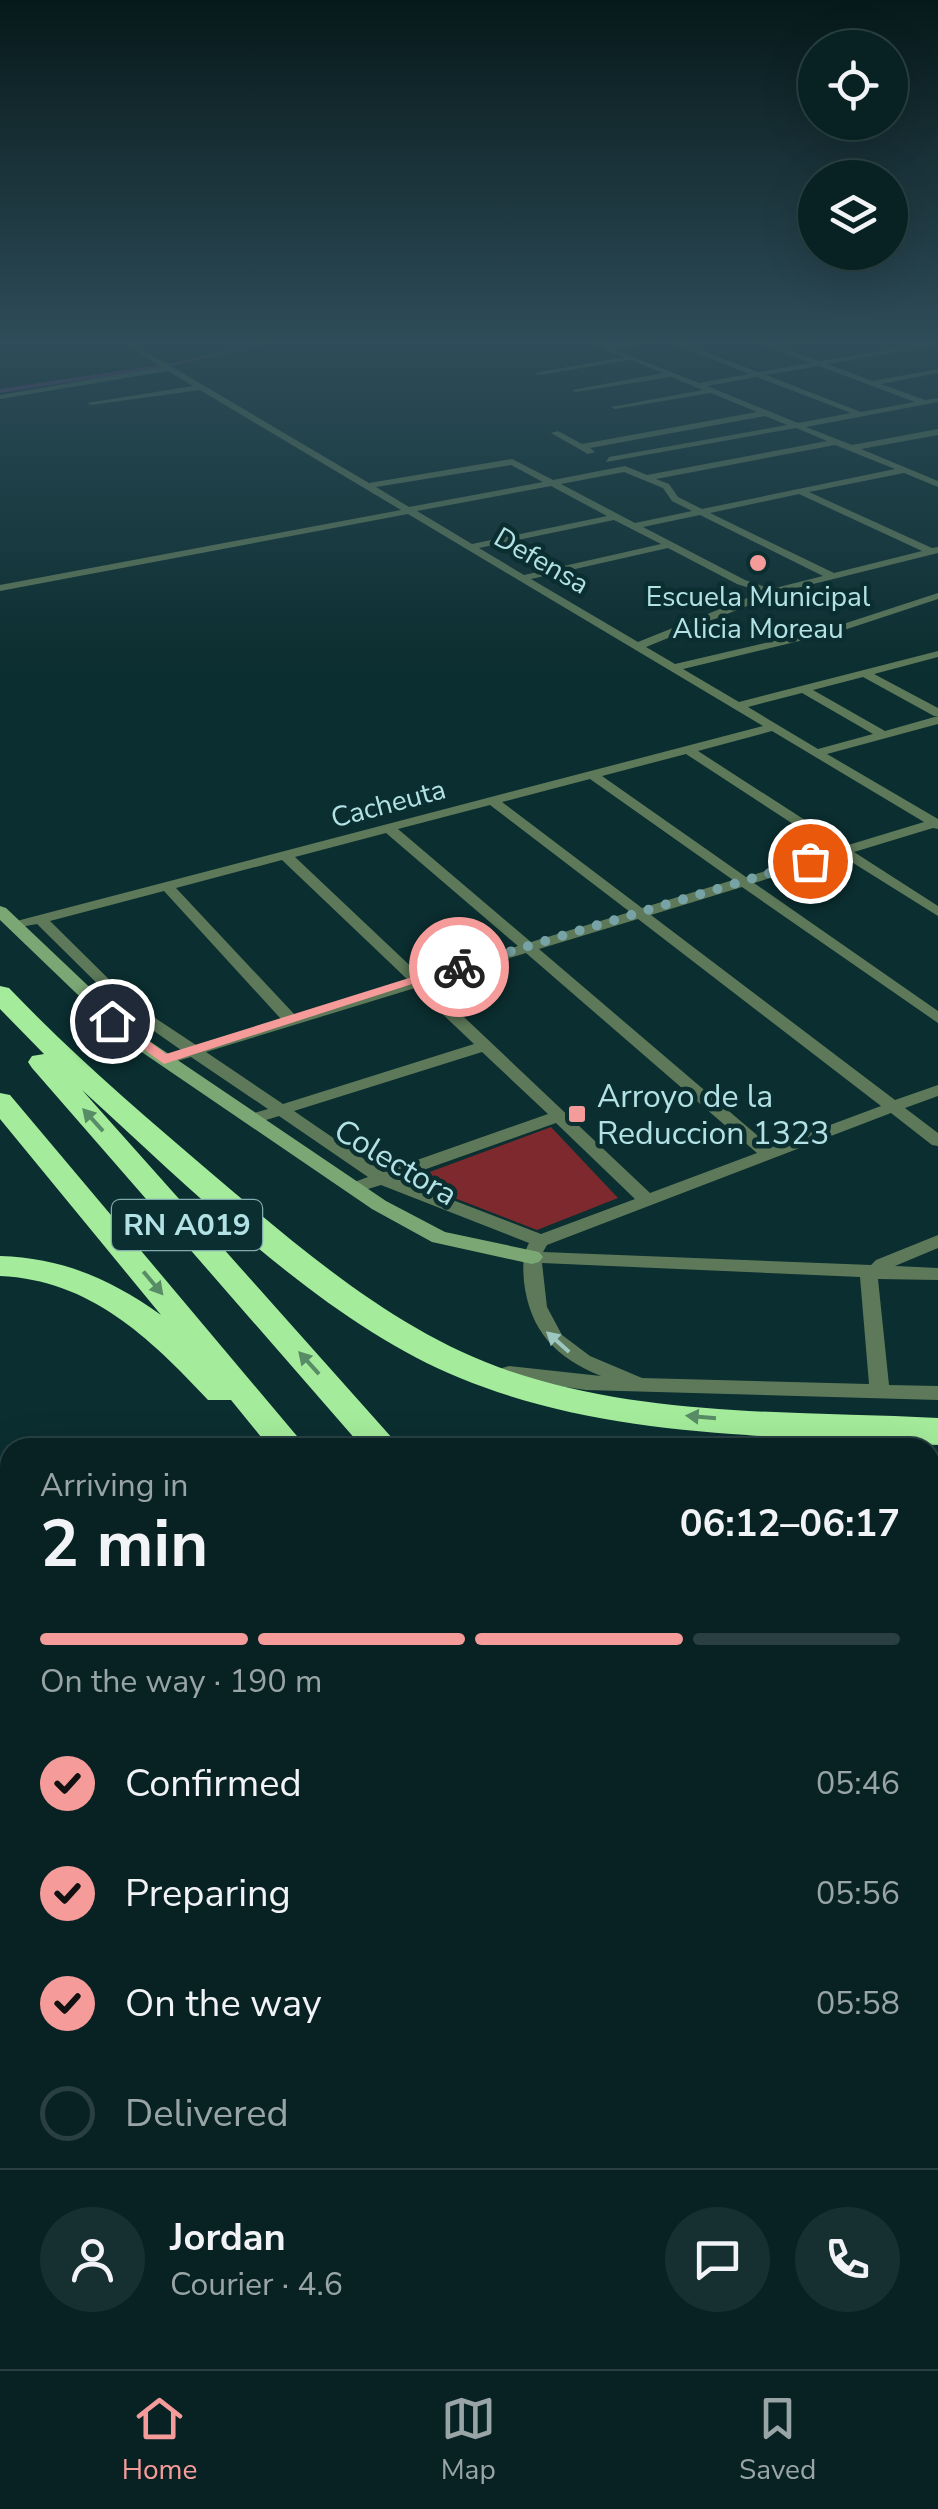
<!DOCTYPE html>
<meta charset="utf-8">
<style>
:root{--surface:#082224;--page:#162f31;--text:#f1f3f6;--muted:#98a4a6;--line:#293f41;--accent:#f59b99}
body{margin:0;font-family:"Nunito Sans",sans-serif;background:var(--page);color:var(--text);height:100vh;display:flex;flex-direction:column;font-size:38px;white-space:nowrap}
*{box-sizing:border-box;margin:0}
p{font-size:32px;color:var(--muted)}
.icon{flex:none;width:55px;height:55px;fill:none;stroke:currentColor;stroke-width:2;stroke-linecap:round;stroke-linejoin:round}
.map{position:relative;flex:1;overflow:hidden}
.sheet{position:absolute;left:0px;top:1438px;width:940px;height:932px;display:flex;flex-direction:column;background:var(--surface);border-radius:30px 30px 0 0;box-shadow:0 10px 40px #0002,0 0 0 2px var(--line)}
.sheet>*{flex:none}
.buttons{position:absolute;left:798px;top:30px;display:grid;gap:20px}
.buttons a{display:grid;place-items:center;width:110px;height:110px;border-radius:50%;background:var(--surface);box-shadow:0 10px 40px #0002,0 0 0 2px var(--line);font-size:50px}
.pin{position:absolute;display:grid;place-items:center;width:85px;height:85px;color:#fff;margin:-42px;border:5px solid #fff;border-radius:50%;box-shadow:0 2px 10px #0007}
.courier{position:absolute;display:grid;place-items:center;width:100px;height:100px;margin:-50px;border:8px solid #f59b99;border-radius:50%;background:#fff;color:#222;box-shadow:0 2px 12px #0007}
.overview em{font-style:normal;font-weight:700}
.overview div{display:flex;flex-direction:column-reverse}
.overview{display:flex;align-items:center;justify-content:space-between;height:170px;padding:0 40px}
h1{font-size:65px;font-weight:700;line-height:75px}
.bar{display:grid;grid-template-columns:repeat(4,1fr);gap:15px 10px;align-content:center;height:120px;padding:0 40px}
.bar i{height:12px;border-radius:8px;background:var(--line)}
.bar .on{background:var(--accent)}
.bar p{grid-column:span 4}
.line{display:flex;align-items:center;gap:25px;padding:0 40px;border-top:2px solid var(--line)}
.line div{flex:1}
.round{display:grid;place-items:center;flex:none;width:105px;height:105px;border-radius:52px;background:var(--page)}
ol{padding:0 40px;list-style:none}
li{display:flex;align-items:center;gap:30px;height:110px}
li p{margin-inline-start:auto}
li .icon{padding:10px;border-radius:50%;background:var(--accent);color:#111;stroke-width:4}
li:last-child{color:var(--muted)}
li i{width:55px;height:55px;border:5px solid var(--line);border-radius:50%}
.tabs{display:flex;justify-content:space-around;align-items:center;height:140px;border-top:2px solid var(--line);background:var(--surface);font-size:28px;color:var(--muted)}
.tabs a{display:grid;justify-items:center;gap:5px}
.tabs .on{color:var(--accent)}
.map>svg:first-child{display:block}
.green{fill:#7e292d}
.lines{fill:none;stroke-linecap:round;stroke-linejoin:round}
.canal{fill:#763981;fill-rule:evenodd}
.street{fill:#5d7959;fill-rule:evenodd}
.secondary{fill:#7aa774;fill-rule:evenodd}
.primary{fill:#90cb88;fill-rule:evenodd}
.highway{fill:#a4eb9b;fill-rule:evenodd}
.oneway{fill:#588c66}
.oneway2{fill:#9dc8c2}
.route{fill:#f59b99}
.done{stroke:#78a3a6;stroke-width:10;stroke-dasharray:0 18}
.poi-dot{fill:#f59b99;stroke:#0b2e30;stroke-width:4}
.labels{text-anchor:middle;stroke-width:9;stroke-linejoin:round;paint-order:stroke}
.far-street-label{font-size:28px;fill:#b2e2e5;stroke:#0b2e30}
.far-poi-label{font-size:28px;fill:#b2e2e5;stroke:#0b2e30}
.shield{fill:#0b2e30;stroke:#80acaf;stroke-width:2.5}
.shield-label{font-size:30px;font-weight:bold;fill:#b2e2e5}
.poi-label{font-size:32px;fill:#b2e2e5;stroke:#0b2e30;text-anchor:start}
.street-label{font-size:32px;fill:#b2e2e5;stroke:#0b2e30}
</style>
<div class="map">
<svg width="938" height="2369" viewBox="0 0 938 2369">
<rect width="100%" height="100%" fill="#0b2e30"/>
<polygon class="green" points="551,1127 618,1198 537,1230 408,1180"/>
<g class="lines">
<g class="canal">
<polygon points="277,339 290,339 172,366 168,364"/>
<polygon points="165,364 162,368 0,393 0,389"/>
</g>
<g class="street">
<polygon points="17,339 37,339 0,345 0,341"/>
<path d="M116,339h9l244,144 143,-24 41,21 72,-14 22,9 180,-34 -31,-13 -190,34 3,-5 178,-32 -22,-9 -175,32 5,4 -7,2 -37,-21 7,-2 24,13 175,-32 -46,-19 -96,16 -4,-2 92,-17 -32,-13 -95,15 -4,-2 91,-17 -32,-13 -93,15 -4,-2 90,-16 -19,-7v-4l94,37 50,-9 -87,-35h9l87,33 52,-9 -61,-24 23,5 48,-5 -40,8 40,14 118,-20v4l-110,19 44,17 66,-12v4l-57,11 44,16 13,-2v4l-132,25 46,18 86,-16v6l-77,14 77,32v6l-34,-14 -95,19 123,56 6,-1v6l-157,39 -135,55 29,17 159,-37 104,-34v6l-97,32 -158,38 56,33 199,-51v6l-64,17 64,34v16l-111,30 111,65v10l-5,-1 -79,24 84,54v10l-96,-60 -88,27 184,128v12l-196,-136 -91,28 244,185 43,-15v11l-33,12 33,25v13l-6,-1 -41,-32 -344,132 -4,7 328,13 5,-5 62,-25v13l-43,18 43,2v12l-60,-1 11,106 49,1v14l-352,-10 -84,-12 -3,-5 3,-5 7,-2 92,10c-45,-18 -71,-45 -77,-94 -1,-15 -2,-26 5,-39l-148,-58 -26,8 -6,-1 -3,-4 3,-4 19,-7 -89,-61 -26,8 -6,-1 -2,-4 2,-4 21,-6 -77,-52 -27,8 -6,-2 -2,-3 2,-3 23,-7 -57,-40 -87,-86 -28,5v-6l754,-197 -355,-212 -408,77v-6l401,-75 -201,-120 -109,15 -4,-2 106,-17 -25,-15 -168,28v-4l162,-28zM819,366l96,36 -54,10 -95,-37zM757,377l94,36 -53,10 -91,-37zM835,445l60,24 -193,40 -24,-12 -9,-13 -13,-5zM511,465l32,17 -134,25 -33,-20zM624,472l39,16 9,13 20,10 -57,12 -74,-39zM551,486l56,30 -135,28 -55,-33zM799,494l123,57 -88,22 -124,-60zM700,515l123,61 -52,13 -26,-9 -102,-53zM614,520l47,24 -137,31 -45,-27zM668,548l69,36 25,8 -124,50 -107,-63zM863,677l71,39h4l-53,15 -72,-41zM802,693l71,41 -55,15 -70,-42zM772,731l152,91 -79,24 -147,-95zM686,754l147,96 -87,27 -144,-101zM590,779l143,101 -91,28 -140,-106zM490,805l140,107 -99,30 -133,-113zM386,833l132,113 -97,30 -126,-119zM282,860l126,120 -113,35 -119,-127zM164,891l117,128 -85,26 -62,-41 -84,-83zM638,919l243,187 -110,41 -232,-198zM526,953l231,200 -107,40 -222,-210zM415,988l59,56 -191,60 -77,-52zM482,1052l66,62 -165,58 -89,-61zM556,1123l79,76 -94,35 -143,-55zM542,1263l318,14 9,107 -227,-6 -52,-22 -28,-21 -15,-28z"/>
<polygon points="20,2360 59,2360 55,2369 16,2369"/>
</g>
<g class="secondary">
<polygon points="582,339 593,339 609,345 669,339 608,351"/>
<polygon points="0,906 6,908 139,1034 386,1201 445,1232 539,1252 543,1257 539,1262 532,1264 432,1242 372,1209 127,1042 0,920"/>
<polygon points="0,2126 10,2131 10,2165 0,2161"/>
<polygon points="614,2360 662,2360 666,2369 618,2369"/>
</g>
<g class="primary">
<polygon points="938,1423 938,1445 718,1448 722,1440 732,1437"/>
<polygon points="930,1464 938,1464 938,1506 930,1505"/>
<rect x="0" y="1495" width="10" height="24"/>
<rect x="0" y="1542" width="10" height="24"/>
</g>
<g class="highway">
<path d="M0,986l9,2c63,66 132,125 201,184 96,81 193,167 315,204 132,41 276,35 413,42v26c-160,-9 -327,-4 -478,-66 -136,-55 -270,-190 -378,-288l319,358h-38l-331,-380 -4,-6 4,-6 12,-2 -44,-45z"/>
<path d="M0,1093l10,2 297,353h-37l-39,-48h-23c-59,-63 -118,-120 -208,-124v-20c62,2 111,23 161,59l-161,-196z"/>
<polygon points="0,1476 10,1477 10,1505 0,1504"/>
<polygon points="930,1519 938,1521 938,1550 930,1548"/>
<rect x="930" y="1809" width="8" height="38"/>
<polygon points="0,1945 10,1949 10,1995 0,1991"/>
<polygon points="930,2031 938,2035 938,2088 930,2085"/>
<polygon points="930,2184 938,2188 938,2246 930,2242"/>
<polygon points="930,2297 938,2301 938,2357 930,2354"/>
</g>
</g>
<defs><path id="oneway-solid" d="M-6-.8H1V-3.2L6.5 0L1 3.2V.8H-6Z" transform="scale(2.5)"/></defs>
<g class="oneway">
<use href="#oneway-solid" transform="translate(93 1120) rotate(-132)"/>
<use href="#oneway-solid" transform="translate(153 1283) rotate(50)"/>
<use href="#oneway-solid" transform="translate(309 1363) rotate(-132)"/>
<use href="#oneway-solid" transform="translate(701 1417) rotate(-175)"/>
</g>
<use class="oneway2" href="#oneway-solid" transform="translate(558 1342) rotate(-138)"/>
<linearGradient id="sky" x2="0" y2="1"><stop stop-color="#06191a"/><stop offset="0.51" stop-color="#2e4c59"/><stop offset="1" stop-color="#2e4c59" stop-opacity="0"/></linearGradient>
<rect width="938" height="670" fill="url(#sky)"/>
<polygon class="route" points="454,964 465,967 164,1064 105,1021 118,1018 166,1054"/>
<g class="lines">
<polyline class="done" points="459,967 810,861"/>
</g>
<g class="poi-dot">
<circle cx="758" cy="563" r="10"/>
<rect x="567" y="1104" width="20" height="20" rx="5"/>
</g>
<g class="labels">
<g class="far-street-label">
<text transform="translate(542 560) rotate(30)" y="10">Defensa</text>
<text transform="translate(388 803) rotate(-15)" y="10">Cacheuta</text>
</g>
<g class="far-poi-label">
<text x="758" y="606">Escuela Municipal<tspan x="758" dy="32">Alicia Moreau</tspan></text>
</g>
<rect class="shield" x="112" y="1200" width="150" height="50" rx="8"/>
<g class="shield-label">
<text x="187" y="1235">RN A019</text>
</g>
<g class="poi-label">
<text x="597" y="1107">Arroyo de la<tspan x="597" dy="37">Reduccion 1323</tspan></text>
</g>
<g class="street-label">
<text transform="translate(396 1162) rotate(31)" y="11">Colectora</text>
</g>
</g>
</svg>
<div class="buttons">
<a><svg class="icon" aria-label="locate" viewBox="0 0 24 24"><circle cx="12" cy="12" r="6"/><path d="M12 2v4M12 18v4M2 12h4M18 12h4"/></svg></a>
<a><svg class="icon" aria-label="layers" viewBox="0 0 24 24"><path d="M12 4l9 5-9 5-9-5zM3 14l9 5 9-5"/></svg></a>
</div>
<div class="pin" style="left:810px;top:861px;background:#ea580c"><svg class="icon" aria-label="bag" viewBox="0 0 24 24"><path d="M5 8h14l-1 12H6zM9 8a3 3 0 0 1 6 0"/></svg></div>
<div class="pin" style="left:112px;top:1021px;background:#1f2937"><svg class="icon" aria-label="home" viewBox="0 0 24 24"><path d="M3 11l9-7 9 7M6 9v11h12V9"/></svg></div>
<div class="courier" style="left:459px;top:967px"><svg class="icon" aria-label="bike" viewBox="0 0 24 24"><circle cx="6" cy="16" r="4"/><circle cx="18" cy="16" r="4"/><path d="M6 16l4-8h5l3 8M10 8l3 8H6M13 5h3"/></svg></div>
<section class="sheet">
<div class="overview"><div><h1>2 min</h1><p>Arriving in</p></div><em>06:12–06:17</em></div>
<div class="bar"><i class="on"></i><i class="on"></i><i class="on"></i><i></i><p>On the way · 190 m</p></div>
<ol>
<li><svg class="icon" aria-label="check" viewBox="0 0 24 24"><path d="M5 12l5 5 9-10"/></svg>Confirmed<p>05:46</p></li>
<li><svg class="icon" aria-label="check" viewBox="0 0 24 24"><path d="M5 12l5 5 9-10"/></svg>Preparing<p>05:56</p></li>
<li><svg class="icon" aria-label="check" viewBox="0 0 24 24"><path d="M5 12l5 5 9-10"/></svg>On the way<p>05:58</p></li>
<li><i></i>Delivered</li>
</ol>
<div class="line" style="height:180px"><a class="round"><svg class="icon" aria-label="person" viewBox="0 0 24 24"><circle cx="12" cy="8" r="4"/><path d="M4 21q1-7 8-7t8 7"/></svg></a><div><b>Jordan</b><p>Courier · 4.6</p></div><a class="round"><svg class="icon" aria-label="chat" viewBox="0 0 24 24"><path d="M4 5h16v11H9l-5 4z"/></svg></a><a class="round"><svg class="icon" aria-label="phone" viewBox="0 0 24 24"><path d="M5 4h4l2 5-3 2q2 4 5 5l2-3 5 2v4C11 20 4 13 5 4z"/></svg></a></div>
</section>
</div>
<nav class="tabs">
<a class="on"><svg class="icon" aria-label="home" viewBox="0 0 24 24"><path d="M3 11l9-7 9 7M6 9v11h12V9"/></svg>Home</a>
<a><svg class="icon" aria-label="map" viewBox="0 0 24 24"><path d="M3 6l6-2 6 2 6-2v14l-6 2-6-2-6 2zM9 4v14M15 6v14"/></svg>Map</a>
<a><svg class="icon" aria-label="saved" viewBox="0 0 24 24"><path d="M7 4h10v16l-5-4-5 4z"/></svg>Saved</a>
</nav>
